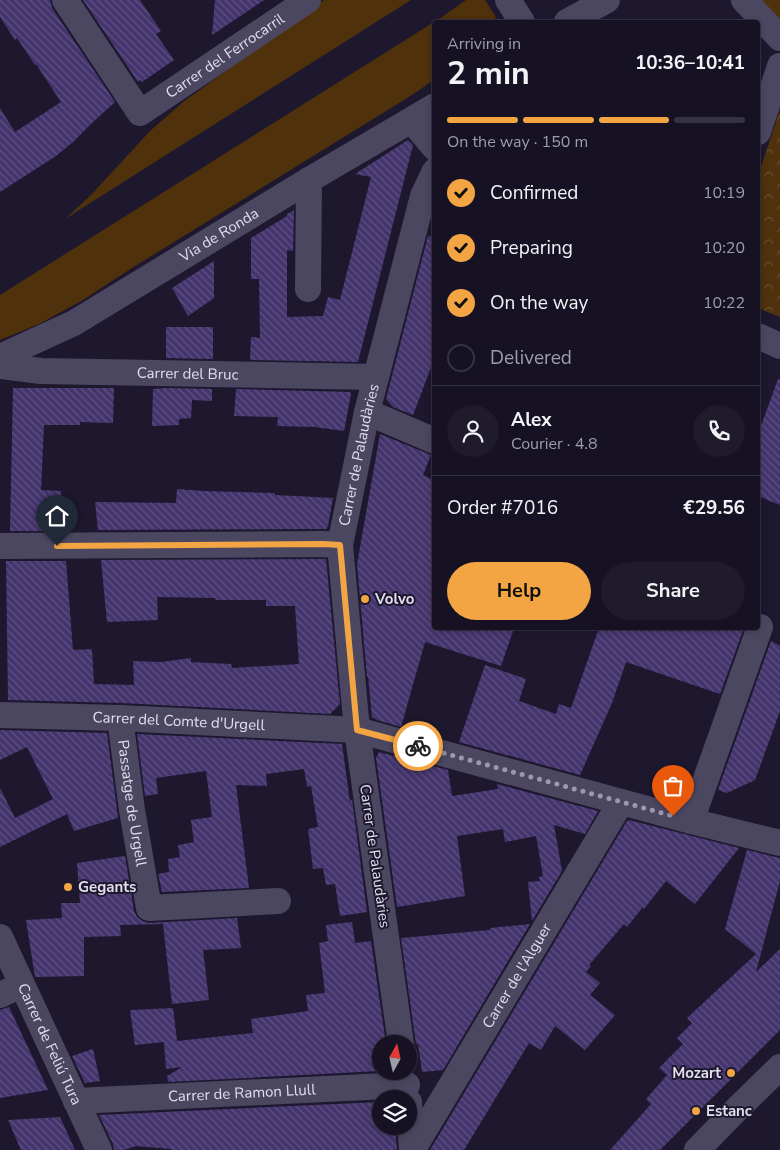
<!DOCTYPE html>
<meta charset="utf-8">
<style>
:root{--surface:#161223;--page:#1f1b2b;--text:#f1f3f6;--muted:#9e9ea6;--line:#353241;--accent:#f3a443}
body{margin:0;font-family:"Nunito Sans",sans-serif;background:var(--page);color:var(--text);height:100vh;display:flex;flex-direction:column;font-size:19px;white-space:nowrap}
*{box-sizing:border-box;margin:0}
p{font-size:16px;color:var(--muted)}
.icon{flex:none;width:28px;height:28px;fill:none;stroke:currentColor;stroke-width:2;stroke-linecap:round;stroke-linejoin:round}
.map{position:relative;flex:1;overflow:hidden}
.drawer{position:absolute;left:432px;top:20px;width:328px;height:610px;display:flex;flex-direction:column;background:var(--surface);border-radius:5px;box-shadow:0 2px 8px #0003,0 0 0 1px var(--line)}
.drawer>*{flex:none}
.needle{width:32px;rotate:8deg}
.tools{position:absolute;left:372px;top:1035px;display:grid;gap:10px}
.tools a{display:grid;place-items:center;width:45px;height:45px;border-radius:50%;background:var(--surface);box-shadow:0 2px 8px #0003,0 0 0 1px var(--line);font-size:25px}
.pin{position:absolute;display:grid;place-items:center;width:42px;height:42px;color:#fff;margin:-51px -21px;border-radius:50% 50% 50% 0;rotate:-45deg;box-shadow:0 0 5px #0007}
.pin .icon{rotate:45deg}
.courier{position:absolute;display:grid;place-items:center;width:50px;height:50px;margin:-25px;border:4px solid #f3a443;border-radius:50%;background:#fff;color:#222;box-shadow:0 1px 6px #0007}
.overview em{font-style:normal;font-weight:700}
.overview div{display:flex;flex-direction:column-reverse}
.overview{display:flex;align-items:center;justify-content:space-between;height:85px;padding:0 15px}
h1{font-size:32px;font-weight:700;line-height:38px}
.bar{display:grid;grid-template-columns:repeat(4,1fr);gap:8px 5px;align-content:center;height:60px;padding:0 15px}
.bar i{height:6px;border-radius:4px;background:var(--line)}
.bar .current{background:var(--accent)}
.bar p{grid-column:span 4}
.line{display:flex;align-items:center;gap:12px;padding:0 15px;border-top:1px solid var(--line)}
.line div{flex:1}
.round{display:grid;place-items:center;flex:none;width:52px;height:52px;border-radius:26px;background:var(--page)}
ol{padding:0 15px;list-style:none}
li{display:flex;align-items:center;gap:15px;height:55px}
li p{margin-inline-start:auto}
li .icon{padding:5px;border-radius:50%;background:var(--accent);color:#111;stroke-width:4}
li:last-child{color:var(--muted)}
li i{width:28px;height:28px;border:2px solid var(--line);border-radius:50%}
.action{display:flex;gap:10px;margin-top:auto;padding:10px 15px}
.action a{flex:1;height:58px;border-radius:30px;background:var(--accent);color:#111;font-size:20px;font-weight:700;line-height:58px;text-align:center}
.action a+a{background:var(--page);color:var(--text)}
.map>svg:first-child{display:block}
.grass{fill:#4f310c}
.park{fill:url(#park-crowns)}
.building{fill:url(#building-back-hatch)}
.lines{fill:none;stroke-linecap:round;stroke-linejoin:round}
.minor{stroke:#4c4761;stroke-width:26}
.done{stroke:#9d99ab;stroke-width:5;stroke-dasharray:0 9}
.route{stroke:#f3a443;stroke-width:6}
.poi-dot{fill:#f3a443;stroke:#1e182f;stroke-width:2}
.labels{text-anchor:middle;stroke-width:4;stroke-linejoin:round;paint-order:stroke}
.street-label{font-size:15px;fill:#e1deee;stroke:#1e182f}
.poi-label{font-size:15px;font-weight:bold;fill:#e1deee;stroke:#1e182f;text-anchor:start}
</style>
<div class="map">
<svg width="780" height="1150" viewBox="0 0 780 1150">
<defs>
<pattern id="park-crowns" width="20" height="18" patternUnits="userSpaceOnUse" patternTransform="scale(1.25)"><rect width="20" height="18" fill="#4f310c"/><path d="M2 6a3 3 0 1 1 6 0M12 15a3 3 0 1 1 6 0" fill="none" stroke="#684e30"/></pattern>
<pattern id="building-back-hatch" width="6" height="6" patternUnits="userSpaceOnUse" patternTransform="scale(1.25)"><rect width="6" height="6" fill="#44346d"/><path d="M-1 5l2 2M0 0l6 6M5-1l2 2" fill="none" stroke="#5f5182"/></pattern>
</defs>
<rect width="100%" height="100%" fill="#1e182f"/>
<g class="grass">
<polygon points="324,0 411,0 65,219 91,195 150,131 183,102"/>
<polygon points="466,0 485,0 496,17 491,22 435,22 435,79 412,95 132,268 83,300 39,324 0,340 0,295 442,17"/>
<polygon points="750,0 780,0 780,20"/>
</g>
<polygon class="park" points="780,110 780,317 758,308 758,176"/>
<g class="building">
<polygon points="0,0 50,0 52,8 115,102 91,124 73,142 56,156 0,192 0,108 15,132 61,102 36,64 35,65 17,38 15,40 0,17"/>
<polygon points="83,0 140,0 161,31 156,34 174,60 142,82 140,80 138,82"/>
<polygon points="215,0 264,0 212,35"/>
<polygon points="408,140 413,145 358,362 250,360 251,337 260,338 259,279 251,279 251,238 287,216 287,214 294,210 293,251 287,250 287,317 323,316 328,297 340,300 371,177 355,174"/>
<polygon points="428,236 435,237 435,357 413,415 393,407 386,399"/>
<polygon points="214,261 214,298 188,316 172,288"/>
<polygon points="166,327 213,327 213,359 166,358"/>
<polygon points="778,379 780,379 780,505 758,496 758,434"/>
<polygon points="13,388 114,388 113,423 80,422 80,425 44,425 41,490 61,491 64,531 10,531"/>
<polygon points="166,388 212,389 212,401 192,400 191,418 179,419 179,425 152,426 153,389"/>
<polygon points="236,389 350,392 351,394 344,431 315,427 277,426 278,417 234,416"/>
<polygon points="380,434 431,455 423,475 435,481 435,628 514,628 501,666 425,642 401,727 377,720 372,717 368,676 367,677 357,564"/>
<polygon points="177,489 203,491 275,493 275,495 333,498 328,526 326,529 98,530 95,502 176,503"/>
<polygon points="326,559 340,704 330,714 121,703 8,700 6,561 66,561 73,650 92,649 94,684 134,685 133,661 161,662 191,658 191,662 231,664 232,668 299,664 295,606 266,606 266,600 216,600 215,598 157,597 158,620 107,622 101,560"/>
<polygon points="599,628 744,628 720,694 626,662 612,703 580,775 459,742 485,665 526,679 519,701 556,714 559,704 571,708"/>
<polygon points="771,641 780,646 780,711 755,780 727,793 718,790"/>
<polygon points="0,730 107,733 118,818 74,831 67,814 0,847 0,788 15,818 53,799 27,747 0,760"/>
<polygon points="137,734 342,744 350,802 352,799 367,912 340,916 335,884 326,885 323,868 313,869 308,829 318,827 311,786 307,787 304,769 266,774 267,786 236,785 249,888 162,892 158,874 169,872 168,859 180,857 178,845 194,842 191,820 212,817 206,771 156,778 158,794 145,796"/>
<polygon points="379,752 448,770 452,796 498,789 497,784 598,811 585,834 554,825 562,871 532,921 528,882 540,881 539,877 543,876 536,836 505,842 503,829 457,836 465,896 397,907 376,758"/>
<polygon points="629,820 739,848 695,904 666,881 644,909 643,907 627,927 624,924 589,965 591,966 586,972 600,983 590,995 615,1015 585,1050 555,1026 541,1050 529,1043 464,1150 430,1150 627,821"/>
<polygon points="747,850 780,858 780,881 756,972 780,949 780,1030 660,1150 610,1150 651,1104 646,1099 667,1075 659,1068 683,1044 677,1038 692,1023 687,1018 756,954 725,929"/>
<polygon points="125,856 134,911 137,917 142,921 150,923 237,918 241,948 203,950 209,1000 172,1004 163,924 120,925 121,936 84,937 84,976 35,977 26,920 62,918 61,903 80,903 77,863"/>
<polygon points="352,922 355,943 371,941 386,1044 381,1044 381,1068 379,1071 168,1082 167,1076 182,1067 166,1069 164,1042 135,1045 130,1010 173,1008 177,1041 253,1033 251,1019 308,1011 306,995 325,993 319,943 328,941 326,925"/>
<polygon points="530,924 443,1070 422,1072 418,1044 416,1044 401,938 490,930 490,928"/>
<polygon points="9,1007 48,1090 0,1098 0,1010"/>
<polygon points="93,1049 100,1081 85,1083 72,1056"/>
<polygon points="381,1102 381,1126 395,1126 397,1150 171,1150 171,1149 136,1146 124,1150 114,1150 113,1144 99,1115"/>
<polygon points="60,1117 75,1150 21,1150 8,1120"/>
</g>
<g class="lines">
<g class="minor">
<path id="s1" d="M65,0l75,113 168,-113"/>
<polyline points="508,0 522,22"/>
<polyline points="744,0 780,38"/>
<polyline points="567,22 607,0"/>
<polyline points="412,121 435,148"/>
<polyline points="758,132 780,66"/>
<polyline points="308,289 309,180"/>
<polyline points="758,336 780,346"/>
<path id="s2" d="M0,357l74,-34 235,-143 126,-74"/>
<path id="s3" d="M0,366l41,5 335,6"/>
<polyline points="367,412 435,441"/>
<polyline points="0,546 323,544 340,545"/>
<path id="s4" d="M0,715l120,3 237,12 334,91 89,22"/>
<path id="s5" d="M120,718l12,92 17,98 129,-7"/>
<polyline points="691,821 760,627"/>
<path id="s6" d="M0,937l99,213"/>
<polyline points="0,995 22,985"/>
<path id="s7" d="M401,1044l-44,-314 -17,-185 27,-133 56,-216 12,-25"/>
<path id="s8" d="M76,1101l331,-16"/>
<polyline points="409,1102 412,1150"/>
<path id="s9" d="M413,1149l208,-347"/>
<polyline points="697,1150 738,1108 780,1067"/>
</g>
</g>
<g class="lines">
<polyline class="done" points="418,746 673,816"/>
<polyline class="route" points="57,546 323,544 340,545 357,730 418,746"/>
</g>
<g class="poi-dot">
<circle cx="365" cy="599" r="5"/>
<circle cx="68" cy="887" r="5"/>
<circle cx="731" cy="1073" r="5"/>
<circle cx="696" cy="1111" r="5"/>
</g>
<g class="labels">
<g class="street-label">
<text dy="5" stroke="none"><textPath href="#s1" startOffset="238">Carrer del Ferrocarril</textPath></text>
<text dy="5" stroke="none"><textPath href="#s2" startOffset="251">Via de Ronda</textPath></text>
<text dy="5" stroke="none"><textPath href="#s3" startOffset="188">Carrer del Bruc</textPath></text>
<text dy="5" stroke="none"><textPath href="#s7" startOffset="595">Carrer de Palaudàries</textPath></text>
<text dy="5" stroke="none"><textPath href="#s4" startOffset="179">Carrer del Comte d'Urgell</textPath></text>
<text dy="5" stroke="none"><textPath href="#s5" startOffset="86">Passatge de Urgell</textPath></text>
<text transform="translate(375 856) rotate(82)" y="5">Carrer de Palaudàries</text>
<text dy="5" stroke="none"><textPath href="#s9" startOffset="202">Carrer de l'Alguer</textPath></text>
<text dy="5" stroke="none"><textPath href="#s6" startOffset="118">Carrer de Feliú Tura</textPath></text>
<text dy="5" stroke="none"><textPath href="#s8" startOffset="166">Carrer de Ramon Llull</textPath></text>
</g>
<g class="poi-label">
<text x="375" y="604">Volvo</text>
<text x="78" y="892">Gegants</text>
<text x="721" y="1078" text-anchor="end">Mozart</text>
<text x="706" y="1116">Estanc</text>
</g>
</g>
</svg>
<div class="tools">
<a><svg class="needle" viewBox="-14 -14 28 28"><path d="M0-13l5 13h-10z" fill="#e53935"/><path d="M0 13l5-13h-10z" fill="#9e9ea6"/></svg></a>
<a><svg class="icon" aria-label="layers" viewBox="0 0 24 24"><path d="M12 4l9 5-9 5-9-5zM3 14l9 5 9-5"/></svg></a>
</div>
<div class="pin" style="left:673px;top:816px;background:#ea580c"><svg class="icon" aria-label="bag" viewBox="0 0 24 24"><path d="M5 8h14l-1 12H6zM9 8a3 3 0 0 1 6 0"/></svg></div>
<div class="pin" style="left:57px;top:546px;background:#1f2937"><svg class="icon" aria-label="home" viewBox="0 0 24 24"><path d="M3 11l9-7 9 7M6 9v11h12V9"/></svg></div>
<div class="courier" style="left:418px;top:746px"><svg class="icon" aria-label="bike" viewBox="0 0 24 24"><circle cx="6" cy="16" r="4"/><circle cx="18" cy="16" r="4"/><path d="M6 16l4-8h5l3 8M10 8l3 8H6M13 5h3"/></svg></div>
<section class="drawer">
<div class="overview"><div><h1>2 min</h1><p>Arriving in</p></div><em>10:36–10:41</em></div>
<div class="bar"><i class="current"></i><i class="current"></i><i class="current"></i><i></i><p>On the way · 150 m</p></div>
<ol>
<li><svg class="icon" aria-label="check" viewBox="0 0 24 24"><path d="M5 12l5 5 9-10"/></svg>Confirmed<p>10:19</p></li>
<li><svg class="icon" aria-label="check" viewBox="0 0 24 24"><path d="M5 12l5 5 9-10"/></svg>Preparing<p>10:20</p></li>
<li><svg class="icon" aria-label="check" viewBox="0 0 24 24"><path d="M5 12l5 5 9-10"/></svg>On the way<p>10:22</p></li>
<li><i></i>Delivered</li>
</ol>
<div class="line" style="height:90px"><a class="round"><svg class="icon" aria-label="person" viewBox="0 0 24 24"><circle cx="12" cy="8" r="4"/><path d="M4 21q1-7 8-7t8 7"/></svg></a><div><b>Alex</b><p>Courier · 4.8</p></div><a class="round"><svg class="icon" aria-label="phone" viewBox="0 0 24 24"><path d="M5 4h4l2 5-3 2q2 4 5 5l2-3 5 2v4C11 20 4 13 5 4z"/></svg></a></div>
<div class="line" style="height:65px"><div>Order #7016</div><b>€29.56</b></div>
<div class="action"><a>Help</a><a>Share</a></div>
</section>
</div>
